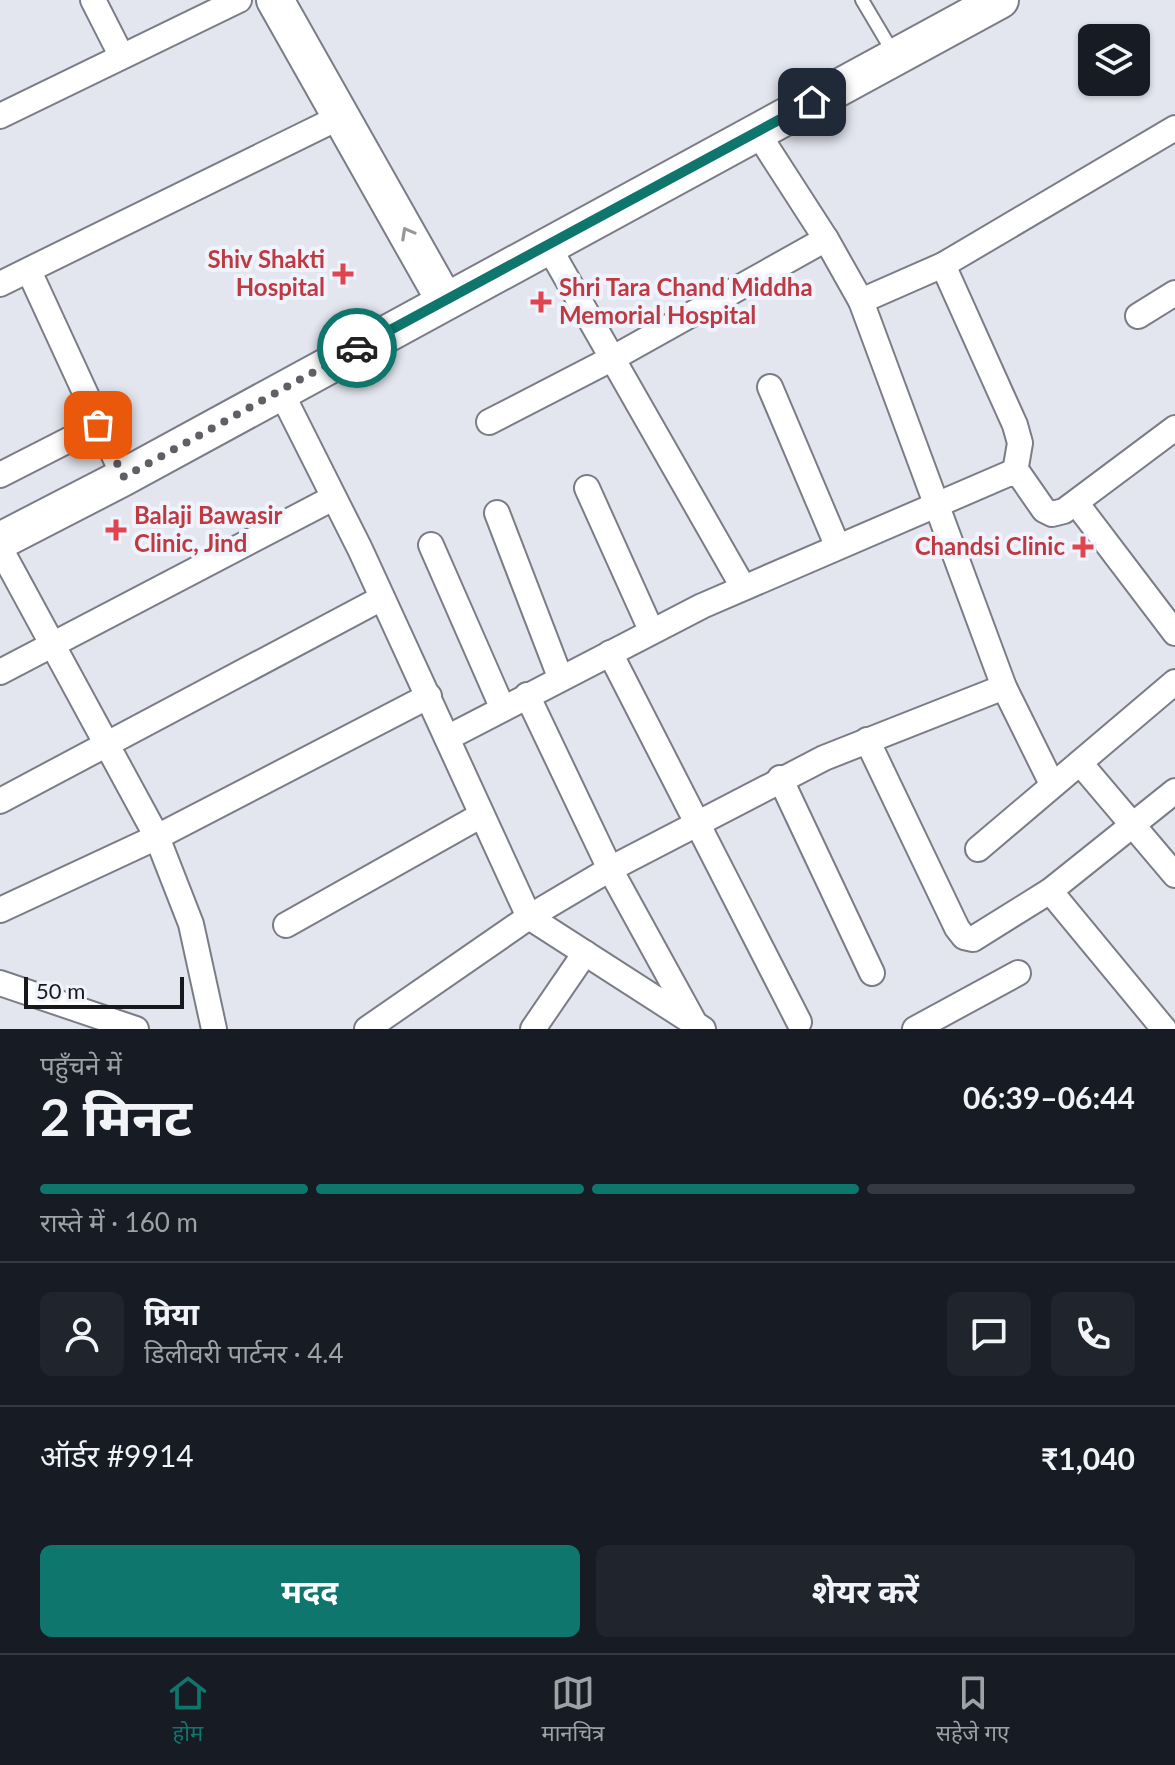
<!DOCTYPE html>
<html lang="hi">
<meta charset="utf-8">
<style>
:root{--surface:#171b24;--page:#20242c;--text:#f1f3f6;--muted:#9ea1a6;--line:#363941;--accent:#0f766e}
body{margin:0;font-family:Lato,"Noto Sans Devanagari",sans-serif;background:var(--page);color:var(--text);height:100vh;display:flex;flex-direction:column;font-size:30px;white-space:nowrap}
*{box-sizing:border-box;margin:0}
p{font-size:26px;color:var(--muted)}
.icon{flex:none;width:44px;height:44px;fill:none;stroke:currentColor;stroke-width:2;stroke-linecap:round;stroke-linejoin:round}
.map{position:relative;height:1029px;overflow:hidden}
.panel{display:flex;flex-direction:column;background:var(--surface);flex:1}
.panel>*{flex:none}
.fabs{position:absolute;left:1078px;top:24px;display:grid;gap:16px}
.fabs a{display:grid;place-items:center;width:72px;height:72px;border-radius:12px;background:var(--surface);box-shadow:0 2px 6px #0004;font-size:40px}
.scale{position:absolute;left:24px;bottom:20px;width:160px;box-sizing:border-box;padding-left:8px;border:4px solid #17181b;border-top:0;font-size:22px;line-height:28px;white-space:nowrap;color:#17181b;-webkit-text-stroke:6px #f0f3fc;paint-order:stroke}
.pin{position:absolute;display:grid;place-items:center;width:68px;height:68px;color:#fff;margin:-34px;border-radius:16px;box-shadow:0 4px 12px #0006}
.courier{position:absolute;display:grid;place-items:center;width:80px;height:80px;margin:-40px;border:6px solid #0f766e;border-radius:50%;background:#fff;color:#222;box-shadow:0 2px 10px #0007}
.summary em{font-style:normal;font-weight:700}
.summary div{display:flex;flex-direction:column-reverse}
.summary{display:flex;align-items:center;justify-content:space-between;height:136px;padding:0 40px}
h1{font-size:52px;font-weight:700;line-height:60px}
.bar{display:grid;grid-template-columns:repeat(4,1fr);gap:12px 8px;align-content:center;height:96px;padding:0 40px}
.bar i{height:10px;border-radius:6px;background:var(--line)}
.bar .selected{background:var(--accent)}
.bar p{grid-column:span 4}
.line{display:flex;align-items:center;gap:20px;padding:0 40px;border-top:2px solid var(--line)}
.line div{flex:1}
.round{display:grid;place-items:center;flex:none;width:84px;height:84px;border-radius:12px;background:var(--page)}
.button{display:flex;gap:16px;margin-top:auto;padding:16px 40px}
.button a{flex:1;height:92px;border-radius:12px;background:var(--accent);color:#fff;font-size:32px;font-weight:700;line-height:92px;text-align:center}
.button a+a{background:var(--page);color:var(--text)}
.tab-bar{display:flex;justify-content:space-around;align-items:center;height:112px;border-top:2px solid var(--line);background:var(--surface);font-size:22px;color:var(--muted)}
.tab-bar a{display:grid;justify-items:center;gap:4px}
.tab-bar .selected{color:var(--accent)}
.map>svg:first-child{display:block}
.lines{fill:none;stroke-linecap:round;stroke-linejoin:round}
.lane-casing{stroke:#7b7d86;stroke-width:16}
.street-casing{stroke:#7b7d86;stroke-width:28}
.secondary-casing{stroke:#7b7d86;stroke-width:40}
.lane{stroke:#fff;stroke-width:12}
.street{stroke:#fff;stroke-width:24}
.secondary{stroke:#fff;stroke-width:36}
.oneway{stroke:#979798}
.done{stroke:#5e6065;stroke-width:8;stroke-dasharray:0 14.4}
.route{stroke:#0f766e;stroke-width:10}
.health-dot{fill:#e0444e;stroke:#f0f3fc;stroke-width:3}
.labels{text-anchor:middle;stroke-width:8;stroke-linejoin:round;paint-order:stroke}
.health-label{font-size:24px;font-weight:bold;fill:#be3a42;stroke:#f0f3fc;text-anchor:end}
</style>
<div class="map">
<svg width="1175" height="1029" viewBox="0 0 1175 1029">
<rect width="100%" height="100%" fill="#e3e6ef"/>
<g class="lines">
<defs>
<polyline id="lane" points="862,0 894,54"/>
<g id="street">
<polyline points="93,0 121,55"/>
<polyline points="0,116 239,0"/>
<polyline points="757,132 826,239 861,301 1004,687 1052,784"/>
<polyline points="547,244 743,587"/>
<polyline points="943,265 1015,425 1020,443 1015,472"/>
<polyline points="29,271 124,477"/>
<polyline points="0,284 342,116"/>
<polyline points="861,301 943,265 1175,128"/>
<polyline points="1138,316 1175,293"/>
<polyline points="770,387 837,545"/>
<polyline points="280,390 360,549 529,917 703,1029"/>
<polyline points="489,422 615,357 826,239"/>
<polyline points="0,475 98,425"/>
<polyline points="587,488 651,630"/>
<polyline points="1077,504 1175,633"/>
<polyline points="497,513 560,677"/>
<polyline points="431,545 502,707"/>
<polyline points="0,548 157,837 191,924 214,1029"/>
<polyline points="610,653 799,1022"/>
<polyline points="0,672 333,498"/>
<polyline points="527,695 610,869 693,1020"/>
<polyline points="447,738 702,606 1008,474 1019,474 1044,510 1052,514 1064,511 1175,428"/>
<polyline points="867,740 957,928 964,937 973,939 1050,891 1175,791"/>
<polyline points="1080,763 1175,875"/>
<polyline points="780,778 872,973"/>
<polyline points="0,801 382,598"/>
<polyline points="978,849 1175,682"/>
<polyline points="1050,891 1164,1029"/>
<polyline points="0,910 157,837 429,696"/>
<polyline points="286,925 480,816"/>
<polyline points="0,983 136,1029"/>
<polyline points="367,1029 529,917 610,869 824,758 1004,687"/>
<polyline points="533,1029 585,953"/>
<polyline points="915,1029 1018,973"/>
</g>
<g id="secondary">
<polyline points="275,0 445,301"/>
<polyline points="0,541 124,477 1000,0"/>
</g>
</defs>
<use href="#lane" class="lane-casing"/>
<use href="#street" class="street-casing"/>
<use href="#secondary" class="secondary-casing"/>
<use href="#lane" class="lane"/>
<use href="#street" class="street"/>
<use href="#secondary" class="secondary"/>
</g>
<defs><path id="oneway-chevron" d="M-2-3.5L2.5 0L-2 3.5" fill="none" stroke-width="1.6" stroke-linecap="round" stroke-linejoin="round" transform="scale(2)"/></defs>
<use class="oneway" href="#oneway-chevron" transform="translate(407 233) rotate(-119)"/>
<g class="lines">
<polyline class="done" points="98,425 124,477 357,348"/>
<polyline class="route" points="357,348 812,102"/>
</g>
<g class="health-dot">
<path d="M339 262h8v8h8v8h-8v8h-8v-8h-8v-8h8z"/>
<path d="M537 290h8v8h8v8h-8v8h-8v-8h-8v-8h8z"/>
<path d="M112 518h8v8h8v8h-8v8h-8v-8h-8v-8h8z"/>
<path d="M1079 535h8v8h8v8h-8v8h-8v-8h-8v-8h8z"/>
</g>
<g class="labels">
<g class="health-label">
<text x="325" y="268">Shiv Shakti<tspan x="325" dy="28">Hospital</tspan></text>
<text x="559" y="296" text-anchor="start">Shri Tara Chand Middha<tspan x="559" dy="28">Memorial Hospital</tspan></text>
<text x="134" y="524" text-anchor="start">Balaji Bawasir<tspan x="134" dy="28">Clinic, Jind</tspan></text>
<text x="1065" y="555">Chandsi Clinic</text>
</g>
</g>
</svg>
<div class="fabs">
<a><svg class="icon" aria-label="layers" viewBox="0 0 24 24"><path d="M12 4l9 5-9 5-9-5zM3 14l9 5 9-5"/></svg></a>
</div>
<div class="scale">50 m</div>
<div class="pin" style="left:98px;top:425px;background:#ea580c"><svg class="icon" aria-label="bag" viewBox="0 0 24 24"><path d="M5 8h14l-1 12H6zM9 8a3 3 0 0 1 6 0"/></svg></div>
<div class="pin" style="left:812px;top:102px;background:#1f2937"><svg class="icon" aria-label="home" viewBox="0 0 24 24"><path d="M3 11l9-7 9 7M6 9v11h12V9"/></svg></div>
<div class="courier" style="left:357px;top:348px"><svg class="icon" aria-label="car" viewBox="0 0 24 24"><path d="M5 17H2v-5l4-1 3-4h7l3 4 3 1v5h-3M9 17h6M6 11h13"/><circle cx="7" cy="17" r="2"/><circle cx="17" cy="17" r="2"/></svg></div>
</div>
<section class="panel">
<div class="summary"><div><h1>2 मिनट</h1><p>पहुँचने में</p></div><em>06:39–06:44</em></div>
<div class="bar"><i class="selected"></i><i class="selected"></i><i class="selected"></i><i></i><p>रास्ते में · 160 m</p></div>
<div class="line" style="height:144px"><a class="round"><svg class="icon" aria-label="person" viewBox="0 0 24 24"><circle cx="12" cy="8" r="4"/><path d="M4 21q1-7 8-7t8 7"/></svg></a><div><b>प्रिया</b><p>डिलीवरी पार्टनर · 4.4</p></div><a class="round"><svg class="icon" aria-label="chat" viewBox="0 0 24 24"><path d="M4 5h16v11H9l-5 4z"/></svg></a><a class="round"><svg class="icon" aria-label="phone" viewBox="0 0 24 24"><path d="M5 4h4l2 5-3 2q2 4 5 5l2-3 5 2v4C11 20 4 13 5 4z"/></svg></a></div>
<div class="line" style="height:104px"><div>ऑर्डर #9914</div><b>₹1,040</b></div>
<div class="button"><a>मदद</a><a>शेयर करें</a></div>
</section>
<nav class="tab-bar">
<a class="selected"><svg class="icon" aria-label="home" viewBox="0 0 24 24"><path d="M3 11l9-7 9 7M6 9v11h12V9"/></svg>होम</a>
<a><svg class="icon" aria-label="map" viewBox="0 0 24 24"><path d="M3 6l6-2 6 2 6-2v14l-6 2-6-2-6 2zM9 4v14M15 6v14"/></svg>मानचित्र</a>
<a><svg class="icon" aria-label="saved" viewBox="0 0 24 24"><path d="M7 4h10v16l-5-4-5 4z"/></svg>सहेजे गए</a>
</nav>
